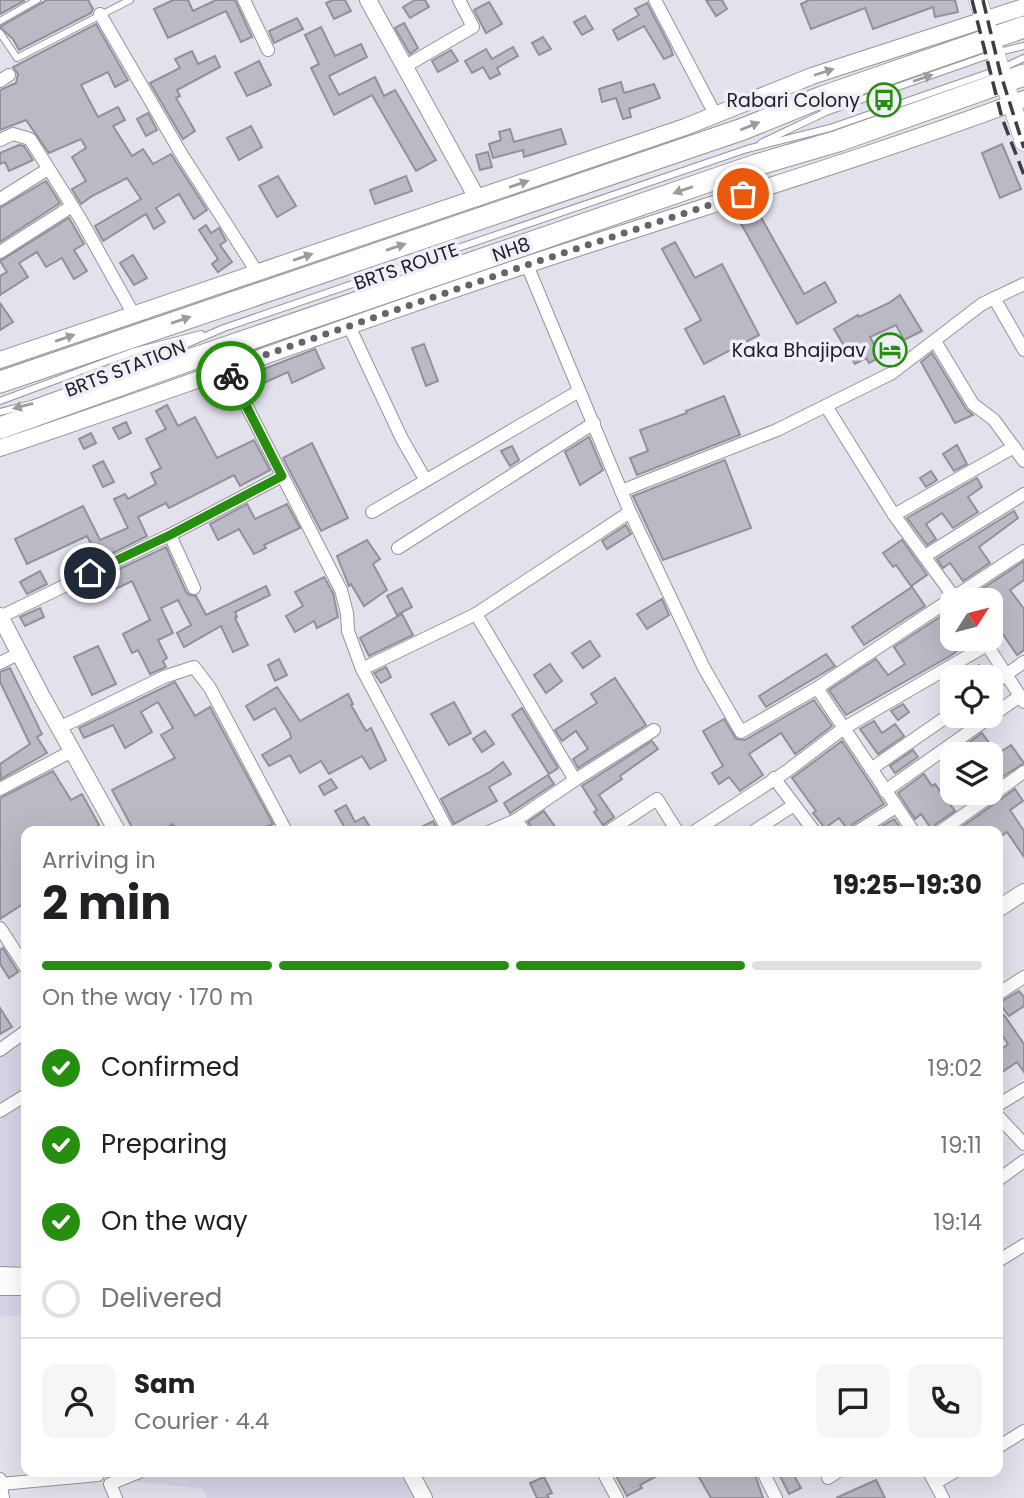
<!DOCTYPE html>
<meta charset="utf-8">
<style>
:root{--surface:#fff;--page:#f6f6f6;--text:#202124;--muted:#757577;--line:#e0e0e0;--accent:#278f10}
body{margin:0;font-family:Poppins,sans-serif;background:var(--page);color:var(--text);height:100vh;display:flex;flex-direction:column;font-size:26px;white-space:nowrap}
*{box-sizing:border-box;margin:0}
p{font-size:23px;color:var(--muted)}
.icon{flex:none;width:38px;height:38px;fill:none;stroke:currentColor;stroke-width:2;stroke-linecap:round;stroke-linejoin:round}
.map{position:relative;flex:1;overflow:hidden}
.details{position:absolute;left:21px;top:826px;width:982px;height:651px;display:flex;flex-direction:column;background:var(--surface);border-radius:14px;box-shadow:0 7px 28px #0002}
.details>*{flex:none}
.needle{width:46px;rotate:54deg}
.tools{position:absolute;left:940px;top:588px;display:grid;gap:14px}
.tools a{display:grid;place-items:center;width:63px;height:63px;border-radius:14px;background:var(--surface);box-shadow:0 7px 28px #0002;font-size:35px}
.pin{position:absolute;display:grid;place-items:center;width:60px;height:60px;color:#fff;margin:-30px;border:4px solid #fff;border-radius:50%;box-shadow:0 2px 7px #0007}
.courier{position:absolute;display:grid;place-items:center;width:70px;height:70px;margin:-35px;border:5px solid #278f10;border-radius:50%;background:#fff;color:#222;box-shadow:0 2px 9px #0007}
.summary em{font-style:normal;font-weight:700}
.summary div{display:flex;flex-direction:column-reverse}
.summary{display:flex;align-items:center;justify-content:space-between;height:119px;padding:0 21px}
h1{font-size:46px;font-weight:700;line-height:52px}
.bar{display:grid;grid-template-columns:repeat(4,1fr);gap:10px 7px;align-content:center;height:84px;padding:0 21px}
.bar i{height:9px;border-radius:5px;background:var(--line)}
.bar .current{background:var(--accent)}
.bar p{grid-column:span 4}
.line{display:flex;align-items:center;gap:18px;padding:0 21px;border-top:2px solid var(--line)}
.line div{flex:1}
.round{display:grid;place-items:center;flex:none;width:74px;height:74px;border-radius:14px;background:var(--page)}
ol{padding:0 21px;list-style:none}
li{display:flex;align-items:center;gap:21px;height:77px}
li p{margin-inline-start:auto}
li .icon{padding:7px;border-radius:50%;background:var(--accent);color:#fff;stroke-width:4}
li:last-child{color:var(--muted)}
li i{width:38px;height:38px;border:4px solid var(--line);border-radius:50%}
.map>svg:first-child{display:block}
.built{fill:#d6d5e6}
.building{fill:#bbbac4;stroke:#92919b;stroke-width:2}
.lines{fill:none;stroke-linecap:round;stroke-linejoin:round}
.service-casing{stroke:#95949e;stroke-width:8}
.minor-casing{stroke:#95949e;stroke-width:14}
.tertiary-casing{stroke:#95949e;stroke-width:18}
.secondary-casing{stroke:#95949e;stroke-width:19}
.primary-casing{stroke:#95949e;stroke-width:23}
.service{stroke:#fff;stroke-width:6}
.minor{stroke:#fff;stroke-width:12}
.tertiary{stroke:#fff;stroke-width:16}
.secondary{stroke:#fff;stroke-width:18}
.primary{stroke:#fff;stroke-width:21}
.rail{stroke:#3e3d42;stroke-width:3.5;stroke-dasharray:14 7;stroke-linecap:butt}
.oneway{fill:#9c9b9d}
.done{stroke:#65646b;stroke-width:7;stroke-dasharray:0 12.6}
.route{stroke:#278f10;stroke-width:9}
.labels{text-anchor:middle;stroke-width:7;stroke-linejoin:round;paint-order:stroke}
.poi-label{font-size:19px;fill:#222125;stroke:#f0eff9;text-anchor:end}
.street-label{font-size:19px;fill:#222125;stroke:#f0eff9}
</style>
<div class="map">
<svg width="1024" height="1498" viewBox="0 0 1024 1498">
<rect width="100%" height="100%" fill="#e2e1ec"/>
<g class="built">
<polygon points="26,1023 26,1314 0,1317 0,1040"/>
<polygon points="123,1472 409,1472 421,1498 207,1498 201,1488 126,1481"/>
</g>
<g class="building">
<polygon points="0,0 23,0 24,1 0,14"/>
<polygon points="47,0 88,0 93,9 91,13 19,50 13,39 0,27"/>
<polygon points="173,0 188,0 193,11 216,0 235,0 252,37 241,42 226,11 168,38 154,9"/>
<polygon points="333,0 345,0 351,11 334,19 326,3"/>
<polygon points="415,0 425,0 429,7 410,18 403,7"/>
<polygon points="706,0 722,0 727,9 716,16"/>
<polygon points="809,0 955,0 958,12 935,17 933,7 873,29 865,8 811,29 801,4"/>
<polygon points="489,2 502,24 486,33 474,10"/>
<polygon points="647,3 670,47 673,55 664,59 644,26 618,40 613,30 639,15 635,9"/>
<polygon points="585,16 593,29 582,35 574,22"/>
<polygon points="297,18 303,29 274,43 269,31"/>
<polygon points="404,23 418,48 410,54 395,28"/>
<polygon points="96,24 128,80 115,87 108,72 81,85 98,117 118,107 125,120 113,126 132,156 143,149 153,164 171,154 207,210 194,219 179,194 156,208 165,222 154,229 146,214 103,241 95,226 141,199 127,178 92,196 81,204 72,189 86,181 72,157 86,148 81,139 49,153 26,120 0,130 0,90 16,83 18,74 13,67"/>
<polygon points="321,27 335,56 361,44 367,57 329,76 339,95 375,77 384,96 395,90 436,160 416,171 372,95 334,115 311,68 319,64 305,35"/>
<polygon points="543,37 551,49 539,55 532,43"/>
<polygon points="513,47 518,56 497,68 500,74 490,79 483,67 472,73 465,61 486,49 492,59"/>
<polygon points="451,50 458,61 438,72 432,61"/>
<polygon points="192,51 198,64 215,56 220,67 177,90 180,96 176,98 195,131 183,139 150,83 180,68 175,59"/>
<polygon points="259,61 271,85 247,96 235,73"/>
<polygon points="621,82 624,93 654,84 660,98 629,109 631,117 623,119 616,98 602,102 599,89"/>
<polygon points="148,113 157,130 146,136 137,119"/>
<polygon points="251,126 262,147 239,160 227,138"/>
<polygon points="510,129 514,142 561,129 566,144 524,157 523,150 493,158 489,144 501,140 499,132"/>
<polygon points="1002,144 1021,189 1000,198 982,153"/>
<polygon points="19,145 24,146 33,160 9,171 5,162 0,164 0,153"/>
<polygon points="488,152 492,167 480,170 476,155"/>
<polygon points="278,176 296,206 277,217 259,186"/>
<polygon points="406,176 412,191 375,204 370,190"/>
<polygon points="46,181 60,203 0,242 0,208"/>
<polygon points="753,203 804,294 825,282 836,302 797,324 735,213"/>
<polygon points="69,218 84,244 74,250 87,271 74,279 62,258 46,267 37,252 19,263 28,277 0,295 0,276 7,272 0,261"/>
<polygon points="206,225 211,233 219,228 226,241 220,245 232,262 218,272 212,264 218,259 199,230"/>
<polygon points="675,242 695,278 722,264 759,335 704,364 685,329 701,320 662,249"/>
<polygon points="133,255 147,278 134,285 120,263"/>
<polygon points="900,295 922,331 904,340 896,325 870,337 881,357 869,363 866,358 855,364 834,329 858,315 859,317 889,303"/>
<polygon points="0,303 13,322 0,330"/>
<polygon points="424,344 438,381 426,386 412,348"/>
<polygon points="315,349 324,368 292,383 288,372 257,386 251,374"/>
<polygon points="932,353 966,409 973,415 955,423 921,362"/>
<polygon points="724,396 740,435 637,475 630,458 648,451 640,430 687,413 686,411"/>
<polygon points="167,405 178,426 195,417 217,458 254,440 270,470 240,486 234,475 169,508 166,503 138,517 147,536 99,560 87,536 27,564 15,539 83,506 100,540 128,528 114,499 125,494 128,499 156,484 151,473 161,468 146,439 166,429 156,411"/>
<polygon points="126,422 131,433 119,439 113,428"/>
<polygon points="91,433 96,443 84,449 79,439"/>
<polygon points="589,437 603,470 580,485 565,452"/>
<polygon points="312,443 348,518 321,531 283,458"/>
<polygon points="957,445 967,464 954,471 943,454"/>
<polygon points="512,446 519,460 510,466 501,451"/>
<polygon points="725,460 751,528 663,560 633,496"/>
<polygon points="103,461 114,482 103,487 93,466"/>
<polygon points="931,471 937,480 926,487 920,478"/>
<polygon points="977,478 982,487 968,497 978,512 953,528 942,513 926,524 936,539 927,545 907,518"/>
<polygon points="247,504 255,519 287,504 300,528 264,545 266,548 254,554 239,529 218,540 210,524"/>
<polygon points="1014,511 1018,518 979,547 990,563 963,581 950,563 943,568 937,559"/>
<polygon points="626,525 631,534 607,549 602,541"/>
<polygon points="367,540 380,559 373,564 387,590 364,606 351,584 349,586 337,556"/>
<polygon points="902,540 927,575 911,586 896,565 893,567 883,553"/>
<polygon points="166,547 186,592 190,595 196,596 206,615 266,586 270,595 235,612 237,617 235,618 248,645 233,652 221,626 184,647 177,633 191,625 178,600 161,608 173,633 158,640 167,658 163,661 166,667 150,674 138,650 132,653 123,634 150,620 132,581 105,594 98,579"/>
<polygon points="1024,561 1024,580 1010,590 1024,609 1024,650 1017,655 994,621 990,623 990,600 977,600 973,595"/>
<polygon points="40,571 47,584 27,594 20,582"/>
<polygon points="324,577 333,593 338,617 317,628 314,621 295,632 286,616 303,606 295,592"/>
<polygon points="912,587 925,606 864,645 852,627"/>
<polygon points="402,588 412,607 397,615 387,596"/>
<polygon points="662,599 669,615 647,629 637,614"/>
<polygon points="40,608 44,617 25,626 20,617"/>
<polygon points="952,609 952,639 974,639 950,656 846,715 829,690 876,659 888,675 905,664 894,647"/>
<polygon points="402,614 413,635 369,656 360,638"/>
<polygon points="590,641 600,656 583,668 572,653"/>
<polygon points="98,646 116,684 92,695 74,657"/>
<polygon points="826,654 835,666 766,707 759,696"/>
<polygon points="279,659 287,675 275,681 268,665"/>
<polygon points="550,664 562,681 546,693 534,675"/>
<polygon points="979,665 987,677 962,677"/>
<polygon points="386,667 391,677 381,683 374,673"/>
<polygon points="10,668 42,734 37,737 47,753 1,779 0,764 30,744 0,682 0,672"/>
<polygon points="615,678 646,725 578,768 573,759 588,749 576,731 562,741 555,730 597,703 591,694"/>
<polygon points="175,682 195,716 210,707 273,824 256,831 176,831 173,824 160,831 134,831 112,790 175,758 161,735 173,728 158,702 141,712 152,732 125,748 113,725 84,738 79,728"/>
<polygon points="277,687 300,721 348,694 353,704 351,705 366,731 371,728 386,760 370,769 362,756 329,774 321,761 300,773 290,755 269,766 262,755 291,738 290,733 275,708 254,720 246,706"/>
<polygon points="814,700 832,726 795,754 781,733 749,754 763,775 740,791 729,777 719,784 712,773 723,766 703,731 724,719 736,739 745,740"/>
<polygon points="454,702 471,733 449,745 431,714"/>
<polygon points="903,704 909,712 898,720 891,711"/>
<polygon points="522,708 558,768 549,774 512,715"/>
<polygon points="874,721 882,733 895,724 904,736 878,754 860,729"/>
<polygon points="485,731 494,744 482,752 473,739"/>
<polygon points="982,733 997,754 1011,745 1024,763 1002,777 990,759 997,754 968,754 963,747"/>
<polygon points="652,741 658,749 620,776 622,779 599,795 614,817 603,825 594,812 597,810 582,786"/>
<polygon points="842,741 884,804 853,824 849,831 839,818 825,828 813,813 816,811 792,778"/>
<polygon points="913,750 918,757 895,773 890,766"/>
<polygon points="503,762 511,774 489,787 497,801 454,824 441,799 490,772"/>
<polygon points="53,771 71,800 82,794 99,825 89,831 26,831 26,902 0,919 0,798"/>
<polygon points="924,774 932,786 935,784 955,811 936,824 932,830 921,814 915,819 898,793"/>
<polygon points="548,775 554,784 510,813 504,803"/>
<polygon points="331,779 337,788 324,795 319,786"/>
<polygon points="1015,789 1023,801 1010,810 1024,831 1024,857 1007,832 998,839 998,831 956,831"/>
<polygon points="346,805 355,822 364,817 372,831 340,831 345,828 335,811"/>
<polygon points="544,811 558,831 534,831 528,822"/>
<polygon points="894,819 901,829 897,831 874,831"/>
<polygon points="433,821 438,831 414,831"/>
<polygon points="3,948 18,972 9,978 0,964 0,950"/>
<polygon points="1019,991 1024,997 1024,1006 1009,1016 999,1003"/>
<polygon points="0,1008 12,1027 0,1034"/>
<polygon points="1004,1015 1024,1044 1024,1072 1017,1062 1002,1072 998,1066 998,1052 1008,1044 998,1029 998,1020"/>
<polygon points="623,1472 664,1472 640,1485 642,1488 627,1496 616,1476"/>
<polygon points="696,1472 754,1472 763,1498 711,1498"/>
<polygon points="778,1472 792,1472 801,1488 789,1494"/>
<polygon points="544,1477 552,1493 547,1495 549,1498 537,1498 530,1483"/>
<polygon points="876,1480 885,1498 836,1498"/>
</g>
<g class="lines">
<defs>
<g id="service">
<polyline points="0,21 37,0"/>
<polyline points="0,33 17,58 130,0"/>
<polyline points="761,143 826,112 995,53 1024,46"/>
<polyline points="0,401 132,352 201,334"/>
<polyline points="0,412 31,404 133,367 224,328 747,149 830,128 1000,69 1024,58"/>
</g>
<g id="minor">
<polyline points="244,0 268,50"/>
<polyline points="655,0 716,116"/>
<polyline points="100,14 182,155 257,272"/>
<polyline points="404,67 473,27 459,0"/>
<polyline points="0,81 9,75"/>
<polyline points="0,140 13,134 30,139 81,220 134,315"/>
<polyline points="0,199 48,169"/>
<polyline points="0,252 72,206"/>
<polyline points="994,298 1024,350"/>
<polyline points="349,326 402,439 425,479"/>
<polyline points="935,341 973,404 994,420 1024,461"/>
<polyline points="227,368 341,590 347,613 348,631 362,669"/>
<polyline points="826,406 894,515 954,597 1024,551"/>
<polyline points="621,491 777,430 892,373 982,304 1024,284"/>
<polyline points="372,512 579,391"/>
<polyline points="630,512 704,668 741,732 817,688"/>
<polyline points="894,515 1014,447"/>
<polyline points="170,535 194,588"/>
<polyline points="398,548 594,423"/>
<polyline points="925,556 1024,494"/>
<polyline points="476,614 630,512 527,265"/>
<polyline points="0,617 170,535 282,476"/>
<polyline points="983,639 1024,702"/>
<polyline points="0,663 18,654"/>
<polyline points="990,686 1024,662"/>
<polyline points="59,728 164,677 194,667 210,688 286,831"/>
<polyline points="871,769 952,713"/>
<polyline points="774,778 814,831"/>
<polyline points="0,789 72,751"/>
<polyline points="885,791 1020,696"/>
<polyline points="448,831 362,669 476,614 575,780"/>
<polyline points="491,831 516,820"/>
<polyline points="524,831 516,820 575,780 654,730"/>
<polyline points="609,831 657,799 677,831"/>
<polyline points="695,831 787,771 844,728 987,645"/>
<polyline points="754,831 794,805"/>
<polyline points="858,831 896,807"/>
<polyline points="913,831 817,688 954,597 956,600"/>
<polyline points="941,831 1024,772"/>
<polyline points="0,928 26,968"/>
<polyline points="998,994 1024,977"/>
<polyline points="0,1050 26,1031"/>
<polyline points="998,1105 1024,1089"/>
<polyline points="0,1111 26,1095"/>
<polyline points="998,1116 1024,1144"/>
<polyline points="998,1180 1024,1161"/>
<polyline points="998,1261 1024,1245"/>
<polyline points="998,1447 1024,1431"/>
<polyline points="603,1472 617,1498"/>
<polyline points="763,1472 776,1498"/>
<polyline points="929,1472 943,1498"/>
<polyline points="828,1478 837,1472"/>
<polyline points="0,1479 3,1498"/>
<polyline points="935,1483 954,1472"/>
<polyline points="1,1484 98,1475"/>
<polyline points="116,1498 110,1484 139,1472"/>
</g>
<g id="tertiary">
<polyline points="368,0 477,198"/>
<polyline points="0,360 685,127 812,76 1024,7"/>
<path d="M0,448c177,-59 352,-125 529,-184 165,-55 332,-104 495,-165"/>
<polyline points="0,616 41,695 117,831"/>
<polyline points="998,909 1024,892"/>
<polyline points="0,1275 26,1276"/>
<polyline points="0,1287 26,1287"/>
<polyline points="410,1472 424,1498"/>
</g>
<polyline id="secondary" points="978,0 1024,142"/>
<g id="primary">
<polyline points="0,382 743,129 822,97 1024,27"/>
<polyline points="0,428 198,357 756,165 838,141 1024,75"/>
</g>
</defs>
<use href="#service" class="service-casing"/>
<use href="#minor" class="minor-casing"/>
<use href="#tertiary" class="tertiary-casing"/>
<use href="#secondary" class="secondary-casing"/>
<use href="#primary" class="primary-casing"/>
<use href="#service" class="service"/>
<use href="#minor" class="minor"/>
<use href="#tertiary" class="tertiary"/>
<use href="#secondary" class="secondary"/>
<use href="#primary" class="primary"/>
<g class="rail">
<polyline points="972,0 1002,118 1024,175"/>
<polyline points="983,0 1000,72 1024,148"/>
</g>
</g>
<defs><path id="oneway-solid" d="M-6-.8H1V-3.2L6.5 0L1 3.2V.8H-6Z" transform="scale(1.75)"/></defs>
<g class="oneway">
<use href="#oneway-solid" transform="translate(824 72) rotate(-18)"/>
<use href="#oneway-solid" transform="translate(923 78) rotate(-19)"/>
<use href="#oneway-solid" transform="translate(750 126) rotate(-22)"/>
<use href="#oneway-solid" transform="translate(519 184) rotate(-19)"/>
<use href="#oneway-solid" transform="translate(683 190) rotate(161)"/>
<use href="#oneway-solid" transform="translate(396 247) rotate(-19)"/>
<use href="#oneway-solid" transform="translate(303 257) rotate(-19)"/>
<use href="#oneway-solid" transform="translate(181 320) rotate(-19)"/>
<use href="#oneway-solid" transform="translate(65 338) rotate(-19)"/>
<use href="#oneway-solid" transform="translate(23 406) rotate(165)"/>
</g>
<g class="lines">
<polyline class="done" points="231,376 227,368 527,265 743,194"/>
<polyline class="route" points="90,573 170,535 282,476 231,376"/>
</g>
<defs>
<symbol id="bus-ring" viewBox="-11 -11 22 22"><circle r="9.5" fill="#f0eff9" stroke="#278f10" stroke-width="1.5"/><path d="M-5-6H5V4H4V6H2V4H-2V6H-4V4H-5ZM-3.5-4V0h7V-4ZM-3.5 1.2v1.5H-2V1.2ZM2 1.2v1.5H3.5V1.2Z" fill="#278f10"/></symbol>
<symbol id="hotel-ring" viewBox="-11 -11 22 22"><circle r="9.5" fill="#f0eff9" stroke="#278f10" stroke-width="1.5"/><path d="M-6-4.5h1.5V1H6V5H4.5V3h-9V5H-6ZM-4 0a1.8 1.8 0 1 1 3.6 0ZM.5 0V-2.5h3Q6-2.5 6 0Z" fill="#278f10"/></symbol>
</defs>
<g fill-rule="evenodd">
<use href="#bus-ring" x="865" y="81" width="38" height="38"/>
<use href="#hotel-ring" x="871" y="331" width="38" height="38"/>
</g>
<g class="labels">
<g class="poi-label">
<text x="860" y="107">Rabari Colony</text>
<text x="866" y="357">Kaka Bhajipav</text>
</g>
<g class="street-label">
<text transform="translate(511 249) rotate(-19)" y="7">NH8</text>
<text transform="translate(406 266) rotate(-19)" y="7">BRTS ROUTE</text>
<text transform="translate(125 368) rotate(-21)" y="7">BRTS STATION</text>
</g>
</g>
</svg>
<div class="tools">
<a><svg class="needle" viewBox="-14 -14 28 28"><path d="M0-13l5 13h-10z" fill="#e53935"/><path d="M0 13l5-13h-10z" fill="#757577"/></svg></a>
<a><svg class="icon" aria-label="locate" viewBox="0 0 24 24"><circle cx="12" cy="12" r="6"/><path d="M12 2v4M12 18v4M2 12h4M18 12h4"/></svg></a>
<a><svg class="icon" aria-label="layers" viewBox="0 0 24 24"><path d="M12 4l9 5-9 5-9-5zM3 14l9 5 9-5"/></svg></a>
</div>
<div class="pin" style="left:743px;top:194px;background:#ea580c"><svg class="icon" aria-label="bag" viewBox="0 0 24 24"><path d="M5 8h14l-1 12H6zM9 8a3 3 0 0 1 6 0"/></svg></div>
<div class="pin" style="left:90px;top:573px;background:#1f2937"><svg class="icon" aria-label="home" viewBox="0 0 24 24"><path d="M3 11l9-7 9 7M6 9v11h12V9"/></svg></div>
<div class="courier" style="left:231px;top:376px"><svg class="icon" aria-label="bike" viewBox="0 0 24 24"><circle cx="6" cy="16" r="4"/><circle cx="18" cy="16" r="4"/><path d="M6 16l4-8h5l3 8M10 8l3 8H6M13 5h3"/></svg></div>
<section class="details">
<div class="summary"><div><h1>2 min</h1><p>Arriving in</p></div><em>19:25–19:30</em></div>
<div class="bar"><i class="current"></i><i class="current"></i><i class="current"></i><i></i><p>On the way · 170 m</p></div>
<ol>
<li><svg class="icon" aria-label="check" viewBox="0 0 24 24"><path d="M5 12l5 5 9-10"/></svg>Confirmed<p>19:02</p></li>
<li><svg class="icon" aria-label="check" viewBox="0 0 24 24"><path d="M5 12l5 5 9-10"/></svg>Preparing<p>19:11</p></li>
<li><svg class="icon" aria-label="check" viewBox="0 0 24 24"><path d="M5 12l5 5 9-10"/></svg>On the way<p>19:14</p></li>
<li><i></i>Delivered</li>
</ol>
<div class="line" style="height:126px"><a class="round"><svg class="icon" aria-label="person" viewBox="0 0 24 24"><circle cx="12" cy="8" r="4"/><path d="M4 21q1-7 8-7t8 7"/></svg></a><div><b>Sam</b><p>Courier · 4.4</p></div><a class="round"><svg class="icon" aria-label="chat" viewBox="0 0 24 24"><path d="M4 5h16v11H9l-5 4z"/></svg></a><a class="round"><svg class="icon" aria-label="phone" viewBox="0 0 24 24"><path d="M5 4h4l2 5-3 2q2 4 5 5l2-3 5 2v4C11 20 4 13 5 4z"/></svg></a></div>
</section>
</div>
